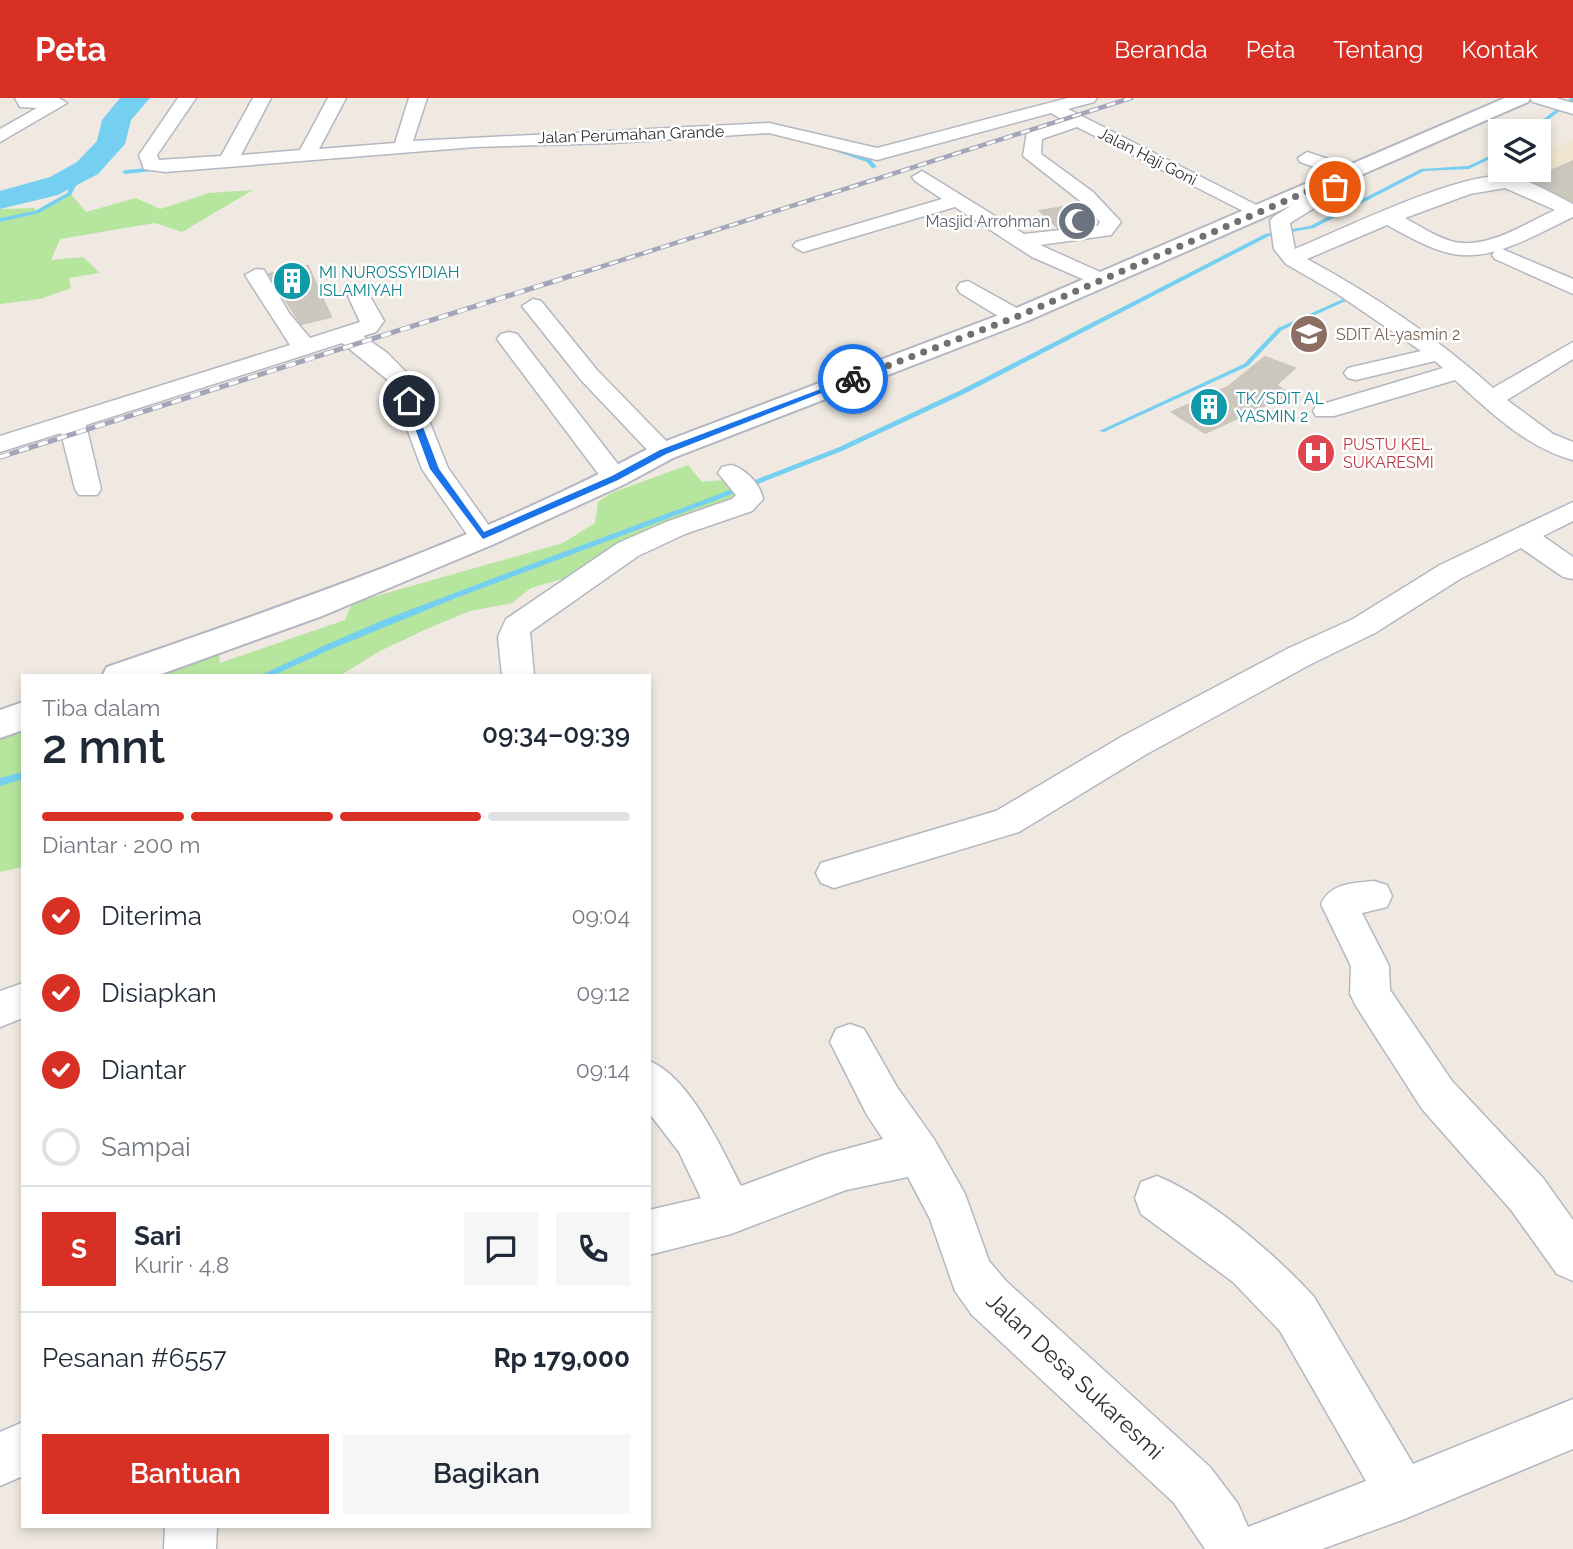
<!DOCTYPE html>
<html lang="id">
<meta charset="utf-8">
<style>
:root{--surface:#fff;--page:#f6f6f7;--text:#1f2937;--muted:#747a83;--line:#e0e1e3;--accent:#d93025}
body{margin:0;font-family:Raleway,sans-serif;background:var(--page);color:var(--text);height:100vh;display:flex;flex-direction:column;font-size:26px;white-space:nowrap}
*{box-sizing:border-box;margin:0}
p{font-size:23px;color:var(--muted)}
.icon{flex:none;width:38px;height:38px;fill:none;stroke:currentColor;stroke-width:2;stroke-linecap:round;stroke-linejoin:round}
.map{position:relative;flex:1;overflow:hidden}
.panel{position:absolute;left:21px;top:576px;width:630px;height:854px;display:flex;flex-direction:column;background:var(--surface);border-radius:0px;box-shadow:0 4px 10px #0003}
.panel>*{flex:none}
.buttons{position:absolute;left:1488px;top:21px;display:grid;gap:14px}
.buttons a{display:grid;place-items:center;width:63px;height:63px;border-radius:0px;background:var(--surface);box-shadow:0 4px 10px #0003;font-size:35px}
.pin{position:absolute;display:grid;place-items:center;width:60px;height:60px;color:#fff;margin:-30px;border:4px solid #fff;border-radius:50%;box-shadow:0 2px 7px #0007}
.courier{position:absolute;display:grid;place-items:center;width:70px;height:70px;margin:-35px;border:5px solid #1a73e8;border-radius:50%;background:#fff;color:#222;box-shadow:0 2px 9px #0007}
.overview em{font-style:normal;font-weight:600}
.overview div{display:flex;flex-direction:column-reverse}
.overview{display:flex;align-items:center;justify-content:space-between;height:119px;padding:0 21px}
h1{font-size:46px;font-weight:600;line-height:52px}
.bar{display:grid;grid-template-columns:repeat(4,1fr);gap:10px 7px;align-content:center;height:84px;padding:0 21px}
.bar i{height:9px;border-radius:5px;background:var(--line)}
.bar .active{background:var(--accent)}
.bar p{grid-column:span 4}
.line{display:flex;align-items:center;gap:18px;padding:0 21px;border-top:2px solid var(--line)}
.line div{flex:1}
.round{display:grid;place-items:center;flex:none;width:74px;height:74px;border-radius:0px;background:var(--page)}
ol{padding:0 21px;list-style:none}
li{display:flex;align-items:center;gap:21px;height:77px}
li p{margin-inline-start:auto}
li .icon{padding:7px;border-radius:50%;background:var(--accent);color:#fff;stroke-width:4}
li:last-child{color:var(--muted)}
li i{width:38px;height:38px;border:4px solid var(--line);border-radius:50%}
.action{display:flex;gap:14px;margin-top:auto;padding:14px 21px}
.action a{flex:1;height:80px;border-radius:0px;background:var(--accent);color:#fff;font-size:28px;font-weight:600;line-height:80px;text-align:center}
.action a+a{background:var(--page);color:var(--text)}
header{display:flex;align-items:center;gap:42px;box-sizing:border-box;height:98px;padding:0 35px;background:var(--accent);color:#fff}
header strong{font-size:33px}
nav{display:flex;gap:38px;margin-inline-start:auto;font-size:24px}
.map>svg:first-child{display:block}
.education{fill:#f0e6d1}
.green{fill:#b6e59e}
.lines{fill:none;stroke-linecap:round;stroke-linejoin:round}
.stream{fill:#75cff0;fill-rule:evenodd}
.river{fill:#75cff0;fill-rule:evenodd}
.building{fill:#cbc7bf;stroke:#cbc5ba;stroke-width:2}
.street-casing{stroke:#b4b7c1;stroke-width:3}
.secondary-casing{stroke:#b4b7c1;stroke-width:4}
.street{fill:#fff;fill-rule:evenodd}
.secondary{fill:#fff;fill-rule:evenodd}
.rail-far1-casing{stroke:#a3a6b8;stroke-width:4.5}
.rail-casing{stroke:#a3a6b8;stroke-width:5}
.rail-far1{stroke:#fff;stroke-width:2.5;stroke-dasharray:9;stroke-linecap:butt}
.rail{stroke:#fff;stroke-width:3.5;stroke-dasharray:10;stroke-linecap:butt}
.route{fill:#1a73e8}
.done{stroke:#726f6d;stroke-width:7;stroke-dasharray:0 12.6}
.labels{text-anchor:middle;stroke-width:5;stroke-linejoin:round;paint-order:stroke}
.far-street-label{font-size:16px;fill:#2e2e2e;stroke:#fff}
.far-worship-label{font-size:16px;fill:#5b616d;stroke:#fff;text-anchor:end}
.far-culture-label{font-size:16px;fill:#0d838f;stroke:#fff;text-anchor:start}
.far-education-label{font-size:16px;fill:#785e54;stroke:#fff;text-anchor:start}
.far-health-label{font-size:16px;fill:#be3a42;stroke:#fff;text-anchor:start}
.near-street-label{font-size:23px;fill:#2e2e2e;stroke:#fff}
</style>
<header>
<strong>Peta</strong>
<nav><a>Beranda</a><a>Peta</a><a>Tentang</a><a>Kontak</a></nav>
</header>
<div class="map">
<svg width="1573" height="1451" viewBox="0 0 1573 1451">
<rect width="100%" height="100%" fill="#efe9e1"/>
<polygon class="education" points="1573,41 1573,108 1497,74 1538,72 1538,56"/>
<g class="green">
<polygon points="253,92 182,134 155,125 60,141 51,162 83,159 100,175 69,180 71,190 40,201 0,206 0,111 34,110 38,114 71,96 86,114 136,100 160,111 209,95"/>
<polygon points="688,367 702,384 723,382 736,394 724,410 566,480 531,490 512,505 470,513 431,529 380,553 341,577 150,578 218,550 220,565 345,522 352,505 563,445 595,425 598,404 611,395"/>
<polygon points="23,624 23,769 0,774 0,636"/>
</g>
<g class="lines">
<g class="stream">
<polygon points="1571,0 1573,0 1573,3 1533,33 1528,33"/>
<polygon points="823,47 871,62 877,69 872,70 867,64 823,49"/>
<polygon points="1500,53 1500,56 1469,71 1424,73 1314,130 1269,138 966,295 842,353 714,403 456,500 329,552 272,578 259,578 323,548 386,521 515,472 709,400 837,350 961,292 1265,136 1310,128 1421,71 1468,68"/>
<polygon points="160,69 163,71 162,72 125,76 122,74 125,72"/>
<polygon points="78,74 83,75 71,97 39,115 0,124 0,120 35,113 67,95"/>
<polygon points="1343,201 1348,202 1282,232 1248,268 1104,334 1099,333 1244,266 1278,230"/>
<polygon points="23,674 23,681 0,688 0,680"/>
</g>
<polygon class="river" points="120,0 150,0 131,22 125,46 98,76 58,97 0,111 0,93 50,79 77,64 97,43 102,22"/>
</g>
<g class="building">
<polygon points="1573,63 1573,103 1530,82"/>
<polygon points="1080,106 1096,126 1058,130 1040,113"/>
<polygon points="308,168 331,219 301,226 269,176"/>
<polygon points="1265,259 1295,270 1276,287 1290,296 1205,335 1172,314 1228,289"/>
</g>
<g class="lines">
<defs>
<g id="street">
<polygon points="15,0 59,0 67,5 0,44 0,31 37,10 20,9"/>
<polygon points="178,0 196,0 157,57 159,62 221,58 253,0 271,0 241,57 300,52 328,0 346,0 319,51 395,45 409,0 427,0 413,43 769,25 877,50 1068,0 1097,0 1094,4 1068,11 1268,113 1265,117 1251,117 1077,29 1042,41 1041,56 1093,94 1121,124 1111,137 1040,147 1109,178 1112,183 1101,189 1032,159 955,109 803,154 793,148 796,144 942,101 915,83 912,79 922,73 1024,136 1098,128 1100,124 1079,102 1023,58 1027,34 1063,22 1051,15 877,62 769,35 612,45 475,49 165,74 144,71 139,57"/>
<polygon points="1530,0 1556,0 1573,5 1573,16 1533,4"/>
<path d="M1307,54l52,17 2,4 -9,6 -7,-2 -3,14 -52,32 5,26c48,-20 160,-75 208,-73 24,1 49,18 70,28v13c-35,16 -80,45 -120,37 -24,-5 -45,-18 -66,-29l-80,34c67,36 129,78 186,129l80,-46v17l-66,41 46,34 20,8v18c-46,-12 -84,-49 -118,-80l-121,36h-18l-3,-5 3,-5 127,-38 -8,-7 -79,19 -8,-2 -4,-5 4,-5 73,-17 -85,-58 -50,-29 -12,-15 -4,-28 3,-4 53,-33 4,-9 5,-1 -35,-12 -2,-4zM1505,90l50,22c-29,13 -67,39 -100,32 -18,-4 -35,-16 -50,-24l65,-24z"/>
<polygon points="1502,151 1573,181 1573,196 1495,161 1492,157 1495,153"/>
<polygon points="256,171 264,172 289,215 310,240 360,224 348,198 359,191 367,193 384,223 376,234 363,238 386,254 412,280 448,370 497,439 493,445 483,448 473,445 422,371 389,283 342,245 86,327 101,391 97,397 79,397 75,391 61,335 0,354 0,338 290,247 245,177"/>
<polygon points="968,183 1024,214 1027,219 1016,226 1008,224 960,195 957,190 960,185"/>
<polygon points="533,201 541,203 597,272 672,349 676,354 672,359 654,359 581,282 522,208"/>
<polygon points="509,234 517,236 624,374 628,380 624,386 606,386 497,241 501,236"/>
<path d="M731,367c14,3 30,20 32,34l-11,12 -67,23 -47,22 -108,76 4,44h-32l-4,-39 8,-18 112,-76 48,-21 66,-23 4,-4 -18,-22 4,-6z"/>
<polygon points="1573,404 1573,423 1543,438 1573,459 1573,481 1563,479 1521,450 1460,481 1375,535 1311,566 1145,657 1019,734 834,790 821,785 816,775 821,765 996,713 1121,639 1289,550 1353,521 1440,467"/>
<path d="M1374,783l13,4 5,11 -5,11 -25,6 27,53 1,24 62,91 91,97 30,42v61l-16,-7 -46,-64 -89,-101 -66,-103 -6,-12 1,-28 -30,-62c10,-21 31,-21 53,-23z"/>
<polygon points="23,885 23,920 0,929 0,893"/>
<path d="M850,926l14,5 33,58 37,52 31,55 24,67 17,20 204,186 28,37 10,23 118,-46 -86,-150 -47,-49 -92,-68 -6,-16 6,-16 16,-6c52,21 119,79 157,121l99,167 160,-65v50l-171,71 -80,29h-117l-31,-46 -202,-188 -17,-24 -25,-72 -22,-42 -62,13 -115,44 -82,21v-45l52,-12 -22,-46 -30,-39v-52c40,15 73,88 92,125l83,-31 59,-16 -16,-24 -37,-73 6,-13z"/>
<polygon points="23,1324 23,1378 0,1388 0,1334"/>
<polygon points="165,1428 217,1428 216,1451 164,1451"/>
</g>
<g id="secondary">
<path d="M1505,0h25l-2,4 -503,220 -352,136 -48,26 -131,60 -172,72 -166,60h-54l5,-9c185,-64 373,-128 546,-221l354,-134z"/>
<polygon points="23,604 23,632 0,640 0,612"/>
</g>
</defs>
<use href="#street" class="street-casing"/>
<use href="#secondary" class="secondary-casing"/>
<use href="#street" class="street"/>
<use href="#secondary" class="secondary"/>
<defs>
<polyline id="rail-far1" points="575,177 1131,0"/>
<polyline id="rail" points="0,359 580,175"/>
</defs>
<use href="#rail-far1" class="rail-far1-casing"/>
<use href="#rail" class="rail-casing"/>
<use href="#rail-far1" class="rail-far1"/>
<use href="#rail" class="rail"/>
</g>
<polygon class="route" points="850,280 857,281 666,356 618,382 483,441 430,371 405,303 413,303 439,371 484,434 612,378 660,352"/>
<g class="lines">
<polyline class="done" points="853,281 1016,219 1336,81 1335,89"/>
</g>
<defs>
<symbol id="mosque-disc" viewBox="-11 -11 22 22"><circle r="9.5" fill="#6b7280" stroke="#fff"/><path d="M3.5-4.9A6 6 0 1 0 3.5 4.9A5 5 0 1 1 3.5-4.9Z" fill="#fff"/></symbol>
<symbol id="building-disc" viewBox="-11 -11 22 22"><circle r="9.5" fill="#0f9aa8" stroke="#fff"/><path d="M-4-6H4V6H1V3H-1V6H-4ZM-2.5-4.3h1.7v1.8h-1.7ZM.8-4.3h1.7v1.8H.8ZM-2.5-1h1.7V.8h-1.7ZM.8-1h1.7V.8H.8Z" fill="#fff"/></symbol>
<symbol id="school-disc" viewBox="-11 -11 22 22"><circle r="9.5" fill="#8d6e63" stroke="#fff"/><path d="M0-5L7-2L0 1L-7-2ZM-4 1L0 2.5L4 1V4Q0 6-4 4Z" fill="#fff"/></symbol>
<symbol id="hospital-disc" viewBox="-11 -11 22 22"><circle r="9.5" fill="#e0444e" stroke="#fff"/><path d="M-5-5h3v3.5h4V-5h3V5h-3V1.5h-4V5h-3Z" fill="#fff"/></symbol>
</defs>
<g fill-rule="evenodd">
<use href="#mosque-disc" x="1055" y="101" width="44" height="44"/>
<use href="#building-disc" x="270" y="161" width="44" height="44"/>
<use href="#school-disc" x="1287" y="214" width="44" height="44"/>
<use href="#building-disc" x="1187" y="287" width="44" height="44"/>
<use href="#hospital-disc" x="1294" y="333" width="44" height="44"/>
</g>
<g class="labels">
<g class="far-street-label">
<text transform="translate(631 36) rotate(-2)" y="6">Jalan Perumahan Grande</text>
<text transform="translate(1148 58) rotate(27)" y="6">Jalan Haji Goni</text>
</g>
<g class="far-worship-label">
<text x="1050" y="129">Masjid Arrohman</text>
</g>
<g class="far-culture-label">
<text x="319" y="180">MI NUROSSYIDIAH<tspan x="319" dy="18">ISLAMIYAH</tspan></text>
<text x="1236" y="306">TK/SDIT AL<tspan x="1236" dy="18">YASMIN 2</tspan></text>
</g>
<g class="far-education-label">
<text x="1336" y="242">SDIT Al-yasmin 2</text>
</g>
<g class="far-health-label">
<text x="1343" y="352">PUSTU KEL.<tspan x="1343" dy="18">SUKARESMI</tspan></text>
</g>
<g class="near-street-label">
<text transform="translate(1075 1278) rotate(43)" y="8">Jalan Desa Sukaresmi</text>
</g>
</g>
</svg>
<div class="buttons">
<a><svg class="icon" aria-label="layers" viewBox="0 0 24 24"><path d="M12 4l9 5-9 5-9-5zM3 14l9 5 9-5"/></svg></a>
</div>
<div class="pin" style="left:1335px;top:89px;background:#ea580c"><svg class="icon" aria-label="bag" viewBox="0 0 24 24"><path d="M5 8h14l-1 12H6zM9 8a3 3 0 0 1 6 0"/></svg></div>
<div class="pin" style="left:409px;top:303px;background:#1f2937"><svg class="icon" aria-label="home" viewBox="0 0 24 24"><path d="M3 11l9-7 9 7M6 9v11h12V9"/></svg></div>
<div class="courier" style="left:853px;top:281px"><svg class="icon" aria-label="bike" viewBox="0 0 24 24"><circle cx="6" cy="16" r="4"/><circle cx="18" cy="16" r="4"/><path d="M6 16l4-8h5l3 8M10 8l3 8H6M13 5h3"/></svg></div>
<section class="panel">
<div class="overview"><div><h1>2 mnt</h1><p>Tiba dalam</p></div><em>09:34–09:39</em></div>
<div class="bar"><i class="active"></i><i class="active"></i><i class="active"></i><i></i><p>Diantar · 200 m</p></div>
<ol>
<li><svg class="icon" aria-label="check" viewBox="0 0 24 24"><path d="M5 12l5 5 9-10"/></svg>Diterima<p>09:04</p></li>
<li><svg class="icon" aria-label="check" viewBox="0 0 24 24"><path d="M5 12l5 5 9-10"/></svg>Disiapkan<p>09:12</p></li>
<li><svg class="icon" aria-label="check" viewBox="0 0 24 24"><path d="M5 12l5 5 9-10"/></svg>Diantar<p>09:14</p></li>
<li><i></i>Sampai</li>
</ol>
<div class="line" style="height:126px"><b class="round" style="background:var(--accent);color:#fff">S</b><div><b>Sari</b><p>Kurir · 4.8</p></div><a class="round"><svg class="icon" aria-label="chat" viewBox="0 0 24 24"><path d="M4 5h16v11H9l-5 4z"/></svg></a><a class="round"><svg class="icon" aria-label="phone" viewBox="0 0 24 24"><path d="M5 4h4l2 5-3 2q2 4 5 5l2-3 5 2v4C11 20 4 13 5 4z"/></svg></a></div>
<div class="line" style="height:91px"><div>Pesanan #6557</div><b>Rp 179,000</b></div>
<div class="action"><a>Bantuan</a><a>Bagikan</a></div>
</section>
</div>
